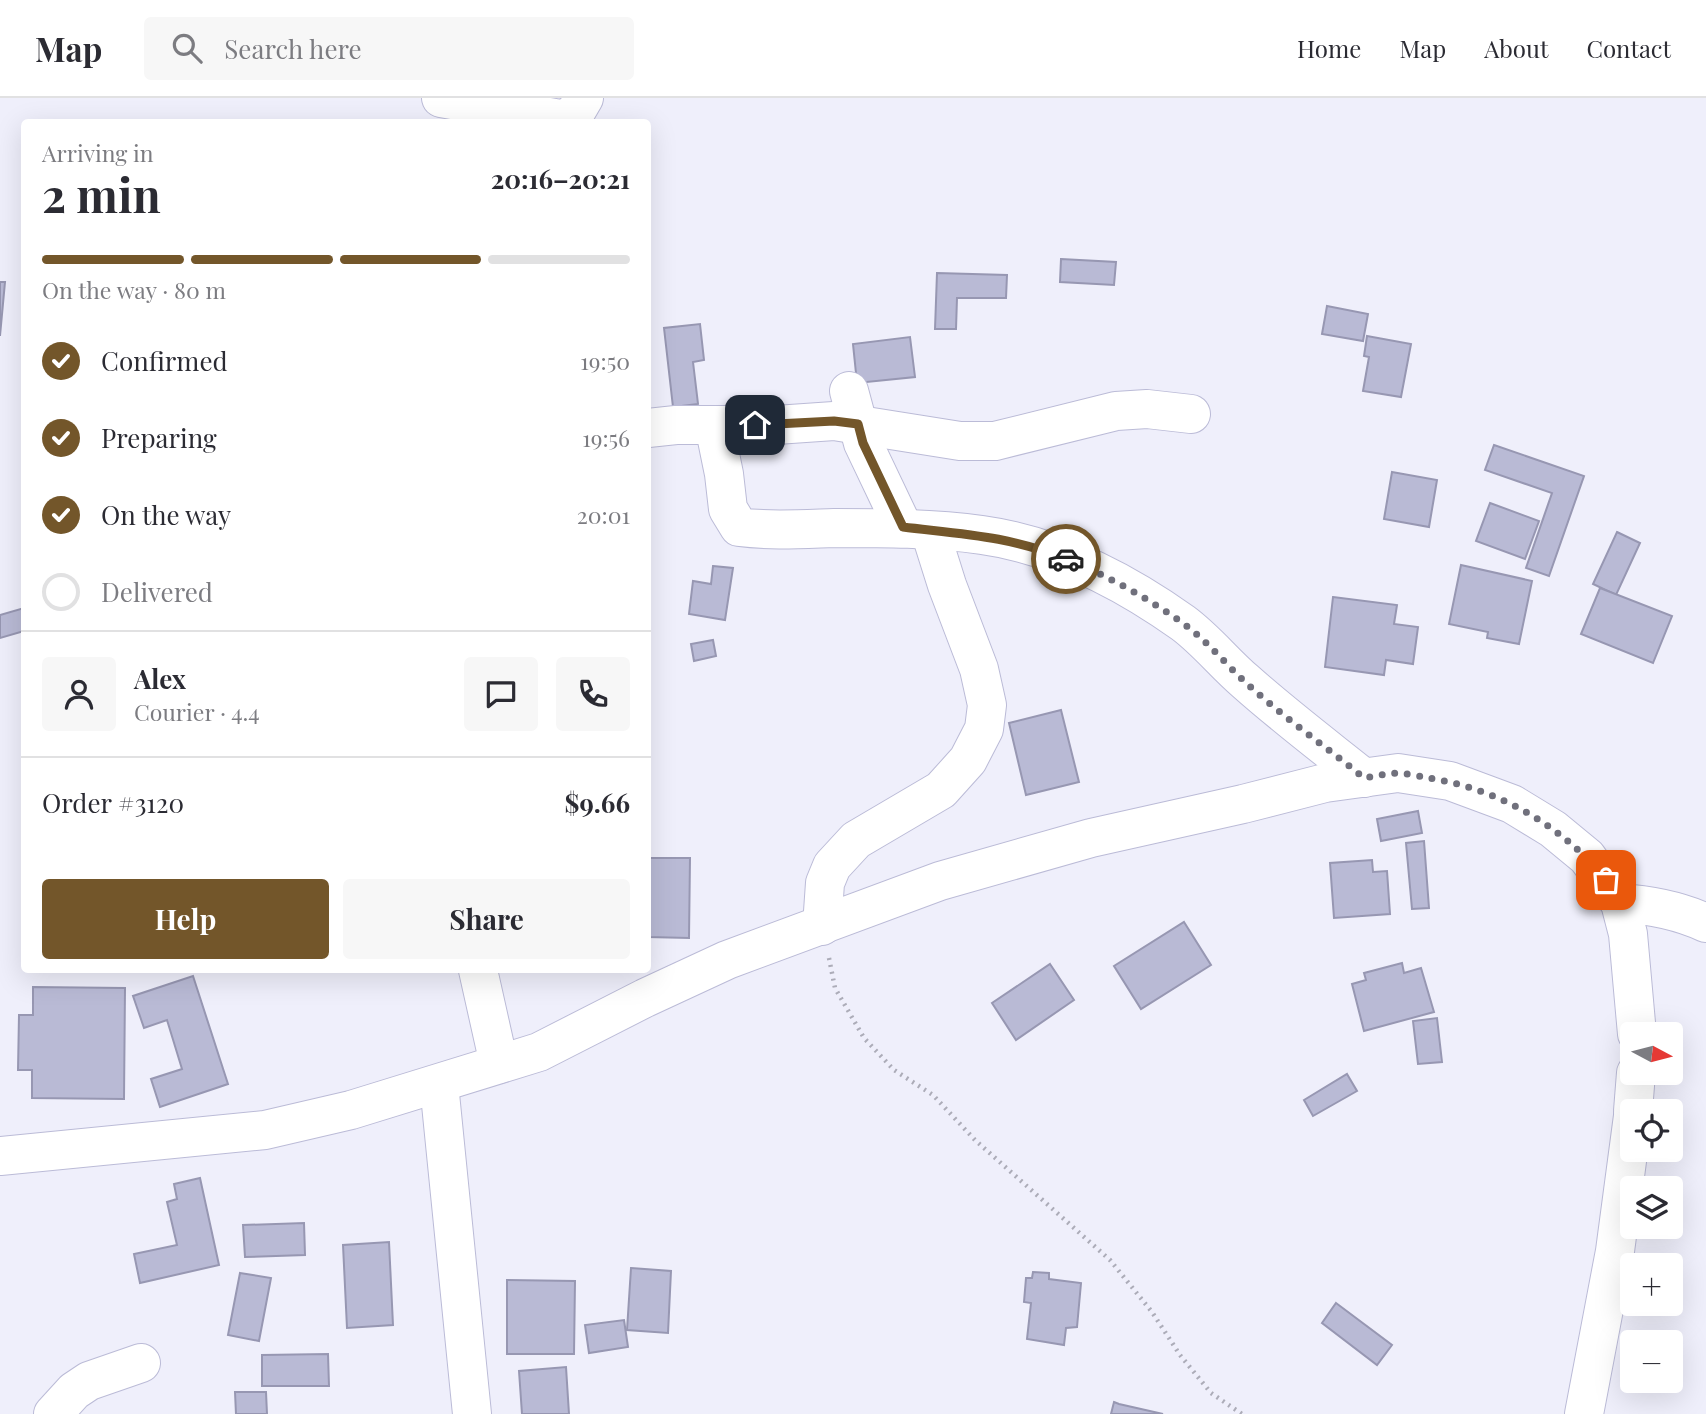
<!DOCTYPE html>
<meta charset="utf-8">
<style>
:root{--surface:#fff;--page:#f7f7f7;--text:#2b2b33;--muted:#7c7c81;--line:#e1e1e2;--accent:#73562a}
body{margin:0;font-family:"Playfair Display",serif;background:var(--page);color:var(--text);height:100vh;display:flex;flex-direction:column;font-size:26px;white-space:nowrap}
*{box-sizing:border-box;margin:0}
p{font-size:23px;color:var(--muted)}
.icon{flex:none;width:38px;height:38px;fill:none;stroke:currentColor;stroke-width:2;stroke-linecap:round;stroke-linejoin:round}
.map{position:relative;flex:1;overflow:hidden}
.details{position:absolute;left:21px;top:21px;width:630px;height:854px;display:flex;flex-direction:column;background:var(--surface);border-radius:7px;box-shadow:0 7px 28px #0002}
.details>*{flex:none}
.needle{width:46px;rotate:97deg}
.buttons{position:absolute;left:1620px;top:924px;display:grid;gap:14px}
.buttons a{display:grid;place-items:center;width:63px;height:63px;border-radius:7px;background:var(--surface);box-shadow:0 7px 28px #0002;font-size:35px}
.pin{position:absolute;display:grid;place-items:center;width:60px;height:60px;color:#fff;margin:-30px;border-radius:14px;box-shadow:0 4px 10px #0006}
.courier{position:absolute;display:grid;place-items:center;width:70px;height:70px;margin:-35px;border:5px solid #73562a;border-radius:50%;background:#fff;color:#222;box-shadow:0 2px 9px #0007}
.overview em{font-style:normal;font-weight:700}
.overview div{display:flex;flex-direction:column-reverse}
.overview{display:flex;align-items:center;justify-content:space-between;height:119px;padding:0 21px}
h1{font-size:46px;font-weight:700;line-height:52px}
.bar{display:grid;grid-template-columns:repeat(4,1fr);gap:10px 7px;align-content:center;height:84px;padding:0 21px}
.bar i{height:9px;border-radius:5px;background:var(--line)}
.bar .selected{background:var(--accent)}
.bar p{grid-column:span 4}
.line{display:flex;align-items:center;gap:18px;padding:0 21px;border-top:2px solid var(--line)}
.line div{flex:1}
.round{display:grid;place-items:center;flex:none;width:74px;height:74px;border-radius:7px;background:var(--page)}
ol{padding:0 21px;list-style:none}
li{display:flex;align-items:center;gap:21px;height:77px}
li p{margin-inline-start:auto}
li .icon{padding:7px;border-radius:50%;background:var(--accent);color:#fff;stroke-width:4}
li:last-child{color:var(--muted)}
li i{width:38px;height:38px;border:4px solid var(--line);border-radius:50%}
.button{display:flex;gap:14px;margin-top:auto;padding:14px 21px}
.button a{flex:1;height:80px;border-radius:7px;background:var(--accent);color:#fff;font-size:28px;font-weight:700;line-height:80px;text-align:center}
.button a+a{background:var(--page);color:var(--text)}
header{display:flex;align-items:center;gap:42px;box-sizing:border-box;height:98px;padding:0 35px;background:var(--surface);border-bottom:2px solid var(--line)}
header strong{font-size:33px}
nav{display:flex;gap:38px;margin-inline-start:auto;font-size:24px}
.search{width:490px;height:63px;background:var(--page);display:flex;align-items:center;gap:18px;box-sizing:border-box;padding:0 24px;border-radius:7px;color:var(--muted);font-size:26px}
.map>svg:first-child{display:block}
.building{fill:#b9bad5;stroke:#9797b2;stroke-width:2}
.lines{fill:none;stroke-linecap:round;stroke-linejoin:round}
.minor-casing{stroke:#bbbbd7;stroke-width:40}
.path{stroke:#acacb8;stroke-width:4.5;stroke-dasharray:2 5;stroke-linecap:butt}
.minor{stroke:#fff;stroke-width:38}
.done{stroke:#70707c;stroke-width:7;stroke-dasharray:0 12.6}
.route{stroke:#73562a;stroke-width:9}
</style>
<header>
<strong>Map</strong>
<div class="search"><svg class="icon" aria-label="search" viewBox="0 0 24 24"><circle cx="10" cy="10" r="6"/><path d="M15 15l6 6"/></svg>Search here</div>
<nav><a>Home</a><a>Map</a><a>About</a><a>Contact</a></nav>
</header>
<div class="map">
<svg width="1706" height="1316" viewBox="0 0 1706 1316">
<rect width="100%" height="100%" fill="#efeffb"/>
<g class="building">
<polygon points="1061,161 1116,164 1114,187 1060,184"/>
<polygon points="937,175 1007,177 1006,200 957,200 956,231 935,231"/>
<polygon points="0,184 5,184 0,238"/>
<polygon points="1327,208 1368,216 1363,243 1322,236"/>
<polygon points="700,226 704,262 693,264 698,306 673,309 664,230"/>
<polygon points="1367,238 1411,246 1401,299 1363,293 1369,259 1364,258"/>
<polygon points="910,239 915,279 857,285 853,246"/>
<polygon points="1494,347 1584,378 1549,478 1526,470 1552,395 1485,372"/>
<polygon points="1392,374 1437,382 1429,429 1384,421"/>
<polygon points="1490,405 1539,423 1525,461 1476,443"/>
<polygon points="1617,434 1640,445 1616,497 1593,486"/>
<polygon points="1461,467 1532,483 1519,546 1487,540 1488,534 1449,526"/>
<polygon points="713,468 733,470 725,522 689,516 693,483 711,486"/>
<polygon points="1600,490 1672,518 1653,565 1581,536"/>
<polygon points="1333,499 1397,507 1394,526 1418,529 1413,566 1386,562 1384,577 1325,569"/>
<polygon points="24,510 24,533 0,540 0,517"/>
<polygon points="713,542 716,558 694,563 691,546"/>
<polygon points="1061,612 1079,684 1026,697 1009,625"/>
<polygon points="1418,713 1422,735 1381,743 1377,721"/>
<polygon points="1424,743 1429,810 1412,811 1406,745"/>
<polygon points="648,760 690,760 689,840 648,839"/>
<polygon points="1372,762 1373,774 1387,773 1390,816 1334,820 1330,765"/>
<polygon points="1184,824 1211,867 1141,911 1114,868"/>
<polygon points="1402,865 1404,875 1421,870 1434,914 1364,933 1352,886 1366,882 1364,875"/>
<polygon points="1050,866 1074,902 1016,942 992,905"/>
<polygon points="193,878 228,986 160,1009 151,981 182,971 167,922 144,930 133,898"/>
<polygon points="33,889 125,890 124,1001 32,1000 32,972 18,972 19,917 33,917"/>
<polygon points="1437,920 1442,964 1418,966 1413,923"/>
<polygon points="1347,976 1357,993 1313,1018 1304,1002"/>
<polygon points="200,1080 219,1167 140,1185 134,1156 177,1147 167,1104 177,1101 174,1086"/>
<polygon points="304,1125 305,1157 245,1159 243,1127"/>
<polygon points="389,1144 393,1227 347,1230 343,1147"/>
<polygon points="631,1170 671,1173 668,1235 627,1232"/>
<polygon points="1033,1174 1049,1175 1049,1181 1081,1185 1077,1229 1066,1230 1064,1247 1027,1241 1031,1205 1024,1204 1026,1180 1032,1180"/>
<polygon points="240,1175 271,1180 259,1243 228,1237"/>
<polygon points="507,1182 575,1183 574,1256 507,1256"/>
<polygon points="1336,1205 1392,1247 1377,1267 1322,1225"/>
<polygon points="624,1222 628,1249 589,1255 585,1227"/>
<polygon points="328,1256 329,1288 262,1288 262,1257"/>
<polygon points="566,1269 569,1316 522,1316 519,1273"/>
<polygon points="235,1294 266,1294 267,1316 236,1316"/>
<polygon points="1114,1304 1119,1306 1163,1316 1111,1316"/>
</g>
<g class="lines">
<defs>
<g id="minor">
<polyline points="441,0 566,22 577,12 584,0"/>
<polyline points="849,293 863,345 903,429"/>
<path d="M714,327l10,49 4,35 11,18c31,4 63,2 95,1 49,0 99,0 148,7 72,10 142,46 201,88 23,17 41,40 62,58 38,34 79,65 119,97"/>
<polyline points="648,330 676,327 776,327 834,323 960,343 995,343 1116,313 1147,311 1191,316"/>
<path d="M1620,805c31,2 58,7 86,20"/>
<polyline points="822,828 825,785 832,768 856,742 941,692 968,662 984,631 987,607 979,571 947,487 930,433"/>
<polyline points="478,872 499,966"/>
<polyline points="439,986 472,1316"/>
<polyline points="1633,1013 1636,975"/>
<polyline points="0,1058 265,1032 351,1012 539,954 645,900 727,862 940,783 1091,740 1243,706 1325,685 1398,675 1450,683 1512,706 1553,731 1587,759 1620,805 1628,836 1637,936"/>
<polyline points="53,1316 74,1293 89,1283 141,1265"/>
<polyline points="1584,1316 1615,1153 1633,1018"/>
</g>
</defs>
<use href="#minor" class="minor-casing"/>
<polyline class="path" points="829,860 835,890 864,940 894,972 933,997 975,1042 1110,1162 1152,1214 1180,1257 1211,1295 1242,1316"/>
<use href="#minor" class="minor"/>
</g>
<g class="lines">
<path class="done" d="M1066,461c40,16 82,39 118,65 22,16 39,37 58,55 38,36 82,66 122,99 11,-2 22,-4 32,-5 11,0 22,3 32,5 69,10 135,48 178,102"/>
<path class="route" d="M755,327l79,-4 24,3 5,19 40,84c58,7 107,9 163,32"/>
</g>
</svg>
<div class="buttons">
<a><svg class="needle" viewBox="-14 -14 28 28"><path d="M0-13l5 13h-10z" fill="#e53935"/><path d="M0 13l5-13h-10z" fill="#7c7c81"/></svg></a>
<a><svg class="icon" aria-label="locate" viewBox="0 0 24 24"><circle cx="12" cy="12" r="6"/><path d="M12 2v4M12 18v4M2 12h4M18 12h4"/></svg></a>
<a><svg class="icon" aria-label="layers" viewBox="0 0 24 24"><path d="M12 4l9 5-9 5-9-5zM3 14l9 5 9-5"/></svg></a>
<a>+</a>
<a>−</a>
</div>
<div class="pin" style="left:1606px;top:782px;background:#ea580c"><svg class="icon" aria-label="bag" viewBox="0 0 24 24"><path d="M5 8h14l-1 12H6zM9 8a3 3 0 0 1 6 0"/></svg></div>
<div class="pin" style="left:755px;top:327px;background:#1f2937"><svg class="icon" aria-label="home" viewBox="0 0 24 24"><path d="M3 11l9-7 9 7M6 9v11h12V9"/></svg></div>
<div class="courier" style="left:1066px;top:461px"><svg class="icon" aria-label="car" viewBox="0 0 24 24"><path d="M5 17H2v-5l4-1 3-4h7l3 4 3 1v5h-3M9 17h6M6 11h13"/><circle cx="7" cy="17" r="2"/><circle cx="17" cy="17" r="2"/></svg></div>
<section class="details">
<div class="overview"><div><h1>2 min</h1><p>Arriving in</p></div><em>20:16–20:21</em></div>
<div class="bar"><i class="selected"></i><i class="selected"></i><i class="selected"></i><i></i><p>On the way · 80 m</p></div>
<ol>
<li><svg class="icon" aria-label="check" viewBox="0 0 24 24"><path d="M5 12l5 5 9-10"/></svg>Confirmed<p>19:50</p></li>
<li><svg class="icon" aria-label="check" viewBox="0 0 24 24"><path d="M5 12l5 5 9-10"/></svg>Preparing<p>19:56</p></li>
<li><svg class="icon" aria-label="check" viewBox="0 0 24 24"><path d="M5 12l5 5 9-10"/></svg>On the way<p>20:01</p></li>
<li><i></i>Delivered</li>
</ol>
<div class="line" style="height:126px"><a class="round"><svg class="icon" aria-label="person" viewBox="0 0 24 24"><circle cx="12" cy="8" r="4"/><path d="M4 21q1-7 8-7t8 7"/></svg></a><div><b>Alex</b><p>Courier · 4.4</p></div><a class="round"><svg class="icon" aria-label="chat" viewBox="0 0 24 24"><path d="M4 5h16v11H9l-5 4z"/></svg></a><a class="round"><svg class="icon" aria-label="phone" viewBox="0 0 24 24"><path d="M5 4h4l2 5-3 2q2 4 5 5l2-3 5 2v4C11 20 4 13 5 4z"/></svg></a></div>
<div class="line" style="height:91px"><div>Order #3120</div><b>$9.66</b></div>
<div class="button"><a>Help</a><a>Share</a></div>
</section>
</div>
